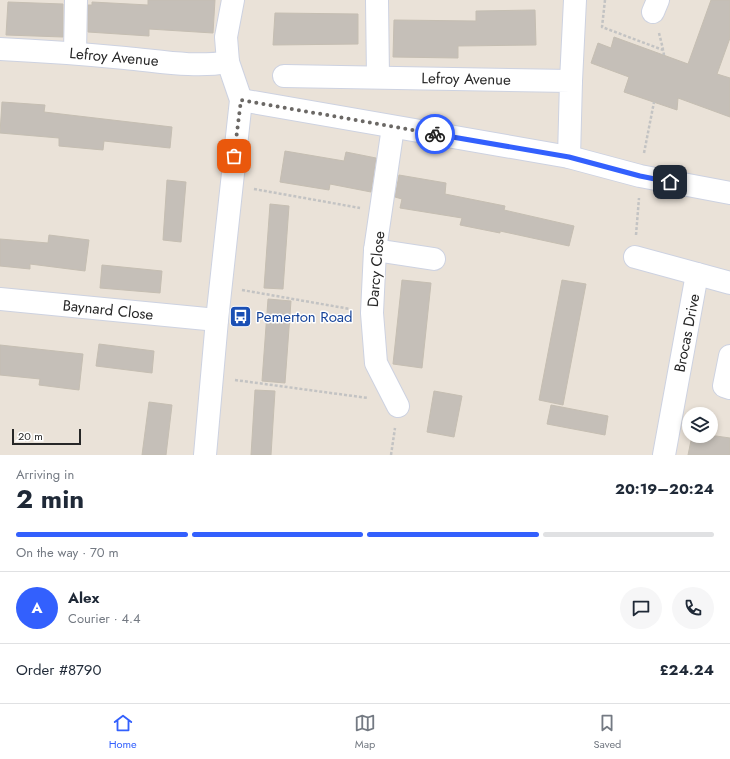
<!DOCTYPE html>
<meta charset="utf-8">
<style>
:root{--surface:#fff;--page:#f6f6f7;--text:#1f2937;--muted:#747a83;--line:#e0e1e3;--accent:#3360fd}
body{margin:0;font-family:Jost,sans-serif;background:var(--page);color:var(--text);height:100vh;display:flex;flex-direction:column;font-size:15px;white-space:nowrap}
*{box-sizing:border-box;margin:0}
p{font-size:13px;color:var(--muted)}
.icon{flex:none;width:22px;height:22px;fill:none;stroke:currentColor;stroke-width:2;stroke-linecap:round;stroke-linejoin:round}
.map{position:relative;height:455px;overflow:hidden}
.side{display:flex;flex-direction:column;background:var(--surface);flex:1}
.side>*{flex:none}
.buttons{position:absolute;left:682px;top:407px;display:grid;gap:8px}
.buttons a{display:grid;place-items:center;width:36px;height:36px;border-radius:50%;background:var(--surface);box-shadow:0 2px 6px #0003;font-size:20px}
.scale{position:absolute;left:12px;bottom:10px;width:69px;box-sizing:border-box;padding-left:4px;border:2px solid #272727;border-top:0;font-size:11px;line-height:14px;white-space:nowrap;color:#272727;-webkit-text-stroke:3px #fff;paint-order:stroke}
.pin{position:absolute;display:grid;place-items:center;width:34px;height:34px;color:#fff;margin:-17px;border-radius:8px;box-shadow:0 2px 6px #0006}
.courier{position:absolute;display:grid;place-items:center;width:40px;height:40px;margin:-20px;border:3px solid #3360fd;border-radius:50%;background:#fff;color:#222;box-shadow:0 1px 5px #0007}
.head em{font-style:normal;font-weight:700}
.head div{display:flex;flex-direction:column-reverse}
.head{display:flex;align-items:center;justify-content:space-between;height:68px;padding:0 16px}
h1{font-size:26px;font-weight:700;line-height:30px}
.bar{display:grid;grid-template-columns:repeat(4,1fr);gap:6px 4px;align-content:center;height:48px;padding:0 16px}
.bar i{height:5px;border-radius:3px;background:var(--line)}
.bar .on{background:var(--accent)}
.bar p{grid-column:span 4}
.line{display:flex;align-items:center;gap:10px;padding:0 16px;border-top:1px solid var(--line)}
.line div{flex:1}
.round{display:grid;place-items:center;flex:none;width:42px;height:42px;border-radius:21px;background:var(--page)}
.dock{display:flex;justify-content:space-around;align-items:center;height:56px;border-top:1px solid var(--line);background:var(--surface);font-size:11px;color:var(--muted)}
.dock a{display:grid;justify-items:center;gap:2px}
.dock .on{color:var(--accent)}
.map>svg:first-child{display:block}
.building{fill:#c5bfb8;stroke:#c5beb2}
.lines{fill:none;stroke-linecap:round;stroke-linejoin:round}
.minor-casing{stroke:#cdd2e1;stroke-width:24}
.path{stroke:#c3c3c3;stroke-width:2.5;stroke-dasharray:3 2;stroke-linecap:butt}
.minor{stroke:#fff;stroke-width:22}
.done{stroke:#6b6865;stroke-width:4;stroke-dasharray:0 7.2}
.route{stroke:#3360fd;stroke-width:5}
.labels{text-anchor:middle;stroke-width:3;stroke-linejoin:round;paint-order:stroke}
.street-label{font-size:15px;fill:#272727;stroke:#fff}
.transit-label{font-size:15px;fill:#164399;stroke:#fff;text-anchor:start}
</style>
<div class="map">
<svg width="730" height="455" viewBox="0 0 730 455">
<rect width="100%" height="100%" fill="#eae2d8"/>
<g class="building">
<polygon points="148,0 215,0 213,33 149,29 149,36 88,32 88,5 92,5 92,2 148,5"/>
<polygon points="711,0 730,0 730,38 717,74 730,78 730,117 678,98 677,110 624,92 629,77 591,63 598,43 611,48 614,37 688,64"/>
<polygon points="8,2 63,4 63,37 6,35"/>
<polygon points="535,10 536,45 458,46 458,58 393,57 394,20 476,21 476,11"/>
<polygon points="275,13 358,14 358,44 273,45"/>
<polygon points="2,102 45,105 44,112 172,127 170,148 104,141 103,150 59,146 59,138 0,133"/>
<polygon points="285,151 344,161 346,152 376,158 371,192 330,184 329,190 280,182"/>
<polygon points="399,175 446,183 445,194 505,206 504,210 574,226 569,246 500,231 500,233 460,225 462,218 400,208 402,199 395,197"/>
<polygon points="167,180 186,182 181,242 163,240"/>
<polygon points="270,204 289,206 283,289 264,288"/>
<polygon points="49,235 89,240 85,271 30,264 30,269 0,266 0,239 48,243"/>
<polygon points="102,265 162,271 160,293 100,288"/>
<polygon points="402,280 431,283 422,368 393,364"/>
<polygon points="562,280 586,284 563,405 539,400"/>
<polygon points="268,299 291,301 285,383 262,381"/>
<polygon points="99,344 154,351 152,373 96,366"/>
<polygon points="0,345 83,354 79,390 39,385 40,379 0,375"/>
<polygon points="255,390 275,391 271,455 251,455"/>
<polygon points="434,391 462,396 454,437 427,432"/>
<polygon points="149,402 172,405 166,455 142,455"/>
<polygon points="551,405 608,416 605,435 547,424"/>
<polygon points="692,436 716,436 730,438 730,455 688,455"/>
</g>
<g class="lines">
<defs>
<g id="minor">
<polyline points="377,0 378,77"/>
<polyline points="653,12 658,0"/>
<path d="M0,49c42,2 83,5 125,9 34,3 69,10 103,4"/>
<polyline points="75,53 76,0"/>
<polyline points="284,76 571,81 569,157"/>
<polyline points="571,81 575,0"/>
<polyline points="241,100 569,157 640,176 730,193"/>
<polyline points="393,127 375,250 372,313 376,363 398,406"/>
<polyline points="375,250 434,259"/>
<polyline points="635,257 730,283"/>
<polyline points="0,299 217,320"/>
<polyline points="730,356 724,386 730,388"/>
<polyline points="205,455 217,320 241,100 228,62 226,37 233,0"/>
<polyline points="664,455 697,274"/>
</g>
</defs>
<use href="#minor" class="minor-casing"/>
<g class="path">
<polyline points="605,0 602,27 663,50 664,55"/>
<polyline points="659,33 663,49"/>
<polyline points="644,153 654,102"/>
<polyline points="254,189 360,208"/>
<polyline points="636,235 639,198"/>
<polyline points="242,290 350,309"/>
<polyline points="235,380 368,398"/>
<polyline points="391,455 395,428"/>
</g>
<use href="#minor" class="minor"/>
</g>
<g class="lines">
<polyline class="done" points="234,156 241,100 435,134"/>
<polyline class="route" points="435,134 569,157 640,176 670,182"/>
</g>
<defs>
<symbol id="bus-square" viewBox="-11 -11 22 22"><rect x="-9" y="-9" width="18" height="18" rx="4" fill="#1a4fb4" stroke="#fff"/><path d="M-5-6H5V4H4V6H2V4H-2V6H-4V4H-5ZM-3.5-4V0h7V-4ZM-3.5 1.2v1.5H-2V1.2ZM2 1.2v1.5H3.5V1.2Z" fill="#fff"/></symbol>
</defs>
<g fill-rule="evenodd">
<use href="#bus-square" x="228" y="304" width="25" height="25"/>
</g>
<g class="labels">
<g class="street-label">
<text transform="translate(114 57) rotate(5)" y="5">Lefroy Avenue</text>
<text transform="translate(466 79) rotate(1)" y="5">Lefroy Avenue</text>
<text transform="translate(376 269) rotate(-85)" y="5">Darcy Close</text>
<text transform="translate(108 310) rotate(6)" y="5">Baynard Close</text>
<text transform="translate(687 333) rotate(-79)" y="5">Brocas Drive</text>
</g>
<g class="transit-label">
<text x="256" y="322">Pemerton Road</text>
</g>
</g>
</svg>
<div class="buttons">
<a><svg class="icon" aria-label="layers" viewBox="0 0 24 24"><path d="M12 4l9 5-9 5-9-5zM3 14l9 5 9-5"/></svg></a>
</div>
<div class="scale">20 m</div>
<div class="pin" style="left:234px;top:156px;background:#ea580c"><svg class="icon" aria-label="bag" viewBox="0 0 24 24"><path d="M5 8h14l-1 12H6zM9 8a3 3 0 0 1 6 0"/></svg></div>
<div class="pin" style="left:670px;top:182px;background:#1f2937"><svg class="icon" aria-label="home" viewBox="0 0 24 24"><path d="M3 11l9-7 9 7M6 9v11h12V9"/></svg></div>
<div class="courier" style="left:435px;top:134px"><svg class="icon" aria-label="bike" viewBox="0 0 24 24"><circle cx="6" cy="16" r="4"/><circle cx="18" cy="16" r="4"/><path d="M6 16l4-8h5l3 8M10 8l3 8H6M13 5h3"/></svg></div>
</div>
<section class="side">
<div class="head"><div><h1>2 min</h1><p>Arriving in</p></div><em>20:19–20:24</em></div>
<div class="bar"><i class="on"></i><i class="on"></i><i class="on"></i><i></i><p>On the way · 70 m</p></div>
<div class="line" style="height:72px"><b class="round" style="background:var(--accent);color:#fff">A</b><div><b>Alex</b><p>Courier · 4.4</p></div><a class="round"><svg class="icon" aria-label="chat" viewBox="0 0 24 24"><path d="M4 5h16v11H9l-5 4z"/></svg></a><a class="round"><svg class="icon" aria-label="phone" viewBox="0 0 24 24"><path d="M5 4h4l2 5-3 2q2 4 5 5l2-3 5 2v4C11 20 4 13 5 4z"/></svg></a></div>
<div class="line" style="height:52px"><div>Order #8790</div><b>£24.24</b></div>
</section>
<nav class="dock">
<a class="on"><svg class="icon" aria-label="home" viewBox="0 0 24 24"><path d="M3 11l9-7 9 7M6 9v11h12V9"/></svg>Home</a>
<a><svg class="icon" aria-label="map" viewBox="0 0 24 24"><path d="M3 6l6-2 6 2 6-2v14l-6 2-6-2-6 2zM9 4v14M15 6v14"/></svg>Map</a>
<a><svg class="icon" aria-label="saved" viewBox="0 0 24 24"><path d="M7 4h10v16l-5-4-5 4z"/></svg>Saved</a>
</nav>
